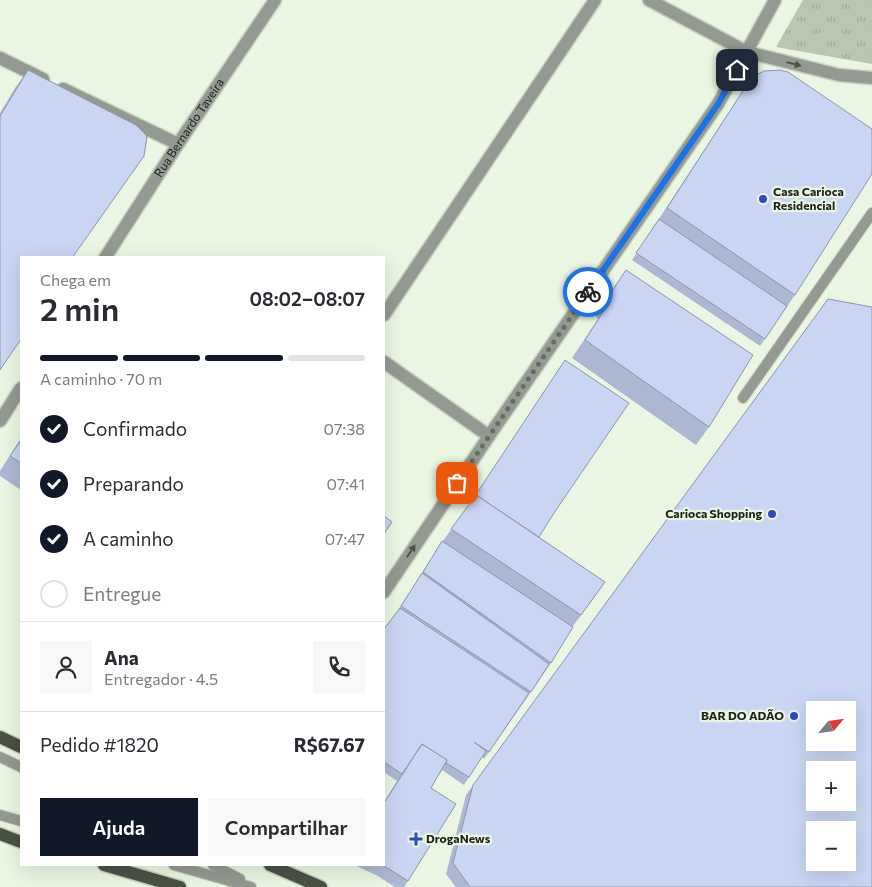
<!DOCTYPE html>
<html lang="pt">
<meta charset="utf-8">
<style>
:root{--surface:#fff;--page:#f7f7f7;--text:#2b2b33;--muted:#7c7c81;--line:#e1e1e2;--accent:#111827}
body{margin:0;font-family:Commissioner,sans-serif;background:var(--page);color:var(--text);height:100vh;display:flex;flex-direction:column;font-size:19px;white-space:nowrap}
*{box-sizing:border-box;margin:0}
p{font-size:16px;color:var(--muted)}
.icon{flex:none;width:28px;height:28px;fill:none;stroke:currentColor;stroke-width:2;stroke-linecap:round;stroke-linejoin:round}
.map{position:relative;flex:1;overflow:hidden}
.panel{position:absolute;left:20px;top:256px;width:365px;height:610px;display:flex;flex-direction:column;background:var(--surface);border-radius:0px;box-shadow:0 5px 20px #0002}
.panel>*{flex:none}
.needle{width:32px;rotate:61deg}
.fabs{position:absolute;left:806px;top:701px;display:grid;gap:10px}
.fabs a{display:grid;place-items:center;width:50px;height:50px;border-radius:0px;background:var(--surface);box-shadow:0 5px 20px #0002;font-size:25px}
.pin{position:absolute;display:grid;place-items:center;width:42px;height:42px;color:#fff;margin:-21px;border-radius:10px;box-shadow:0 2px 8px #0006}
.courier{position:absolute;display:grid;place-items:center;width:50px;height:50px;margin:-25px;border:4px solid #1a73e8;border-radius:50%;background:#fff;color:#222;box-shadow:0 1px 6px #0007}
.overview em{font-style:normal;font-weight:600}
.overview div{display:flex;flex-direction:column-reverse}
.overview{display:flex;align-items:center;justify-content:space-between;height:85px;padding:0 20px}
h1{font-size:32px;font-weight:600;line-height:38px}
.bar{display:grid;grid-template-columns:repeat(4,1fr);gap:8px 5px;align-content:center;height:60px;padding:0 20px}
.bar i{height:6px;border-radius:4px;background:var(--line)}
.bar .current{background:var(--accent)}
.bar p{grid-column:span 4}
.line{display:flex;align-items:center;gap:12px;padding:0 20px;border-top:1px solid var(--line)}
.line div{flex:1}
.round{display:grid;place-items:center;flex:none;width:52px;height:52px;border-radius:0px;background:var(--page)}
ol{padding:0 20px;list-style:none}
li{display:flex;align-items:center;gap:15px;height:55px}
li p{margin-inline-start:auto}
li .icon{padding:5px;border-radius:50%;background:var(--accent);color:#fff;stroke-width:4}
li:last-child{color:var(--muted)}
li i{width:28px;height:28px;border:2px solid var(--line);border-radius:50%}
.action{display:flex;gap:10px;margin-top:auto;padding:10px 20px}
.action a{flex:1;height:58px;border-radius:0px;background:var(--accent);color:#fff;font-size:20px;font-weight:600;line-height:58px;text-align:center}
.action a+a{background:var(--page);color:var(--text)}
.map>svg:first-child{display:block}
.park{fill:url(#park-tufts)}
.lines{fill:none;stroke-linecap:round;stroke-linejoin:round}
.lane-casing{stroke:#c5d0be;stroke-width:12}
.street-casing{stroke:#c5d0be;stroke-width:15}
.primary-casing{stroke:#c5d0be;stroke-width:15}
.lane{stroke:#949991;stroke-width:10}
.street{stroke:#949991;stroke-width:12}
.primary{stroke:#4a5244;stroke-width:12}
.wall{fill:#acb7d1}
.building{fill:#c8d5f3;stroke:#8c95aa;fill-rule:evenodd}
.oneway{fill:#4d514a}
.done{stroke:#656c60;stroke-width:5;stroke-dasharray:0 9}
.route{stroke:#1a73e8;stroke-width:6}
.poi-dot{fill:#2a4dbc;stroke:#eaf6e2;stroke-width:2}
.labels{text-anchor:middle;stroke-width:4.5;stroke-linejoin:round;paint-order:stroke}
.street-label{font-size:12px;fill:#1d211a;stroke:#eaf6e2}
.poi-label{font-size:12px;font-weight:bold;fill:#1d211a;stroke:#eaf6e2;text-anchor:start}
</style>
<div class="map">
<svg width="872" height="887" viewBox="0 0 872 887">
<defs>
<pattern id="park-tufts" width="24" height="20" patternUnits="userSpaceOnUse" patternTransform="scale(1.25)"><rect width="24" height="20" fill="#b9c5b1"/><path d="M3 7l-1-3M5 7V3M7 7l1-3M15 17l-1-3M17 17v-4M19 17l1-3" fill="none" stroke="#9fa998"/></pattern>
</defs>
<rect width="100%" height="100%" fill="#eaf6e2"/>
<polygon class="park" points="803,0 872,0 872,64 776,47"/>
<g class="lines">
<defs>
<g id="lane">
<polyline points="743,398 872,213"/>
<polyline points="0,757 21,767"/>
<polyline points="0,815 21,821"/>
<polyline points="174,865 251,887"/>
<polyline points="213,865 240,879"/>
</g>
<g id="street">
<polyline points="649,0 747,52 839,75 872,78"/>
<polyline points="0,58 43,79"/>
<polyline points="63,89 178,144"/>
<path id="s1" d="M105,258l73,-114 97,-144"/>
<polyline points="384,315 595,0"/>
<polyline points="384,362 489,436"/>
<polyline points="0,421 21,388"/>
<polyline points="384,592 489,436 718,104 775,0"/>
</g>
<g id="primary">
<polyline points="0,737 21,747"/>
<polyline points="0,834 21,842"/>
<polyline points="104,865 180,887"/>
<polyline points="270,865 321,887"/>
</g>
</defs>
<use href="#lane" class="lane-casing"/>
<use href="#street" class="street-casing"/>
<use href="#primary" class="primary-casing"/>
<use href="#lane" class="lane"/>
<use href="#street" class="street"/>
<use href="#primary" class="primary"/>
</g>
<g class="wall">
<polygon points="28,70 21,258 0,370 0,113 15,88"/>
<polygon points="752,77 795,295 760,346 632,260"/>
<polygon points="626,270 709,427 696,445 572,358 598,319 595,315"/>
<polygon points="828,299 872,887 456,887 446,874 466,795"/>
<polygon points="21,438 21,490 0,476 0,471"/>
<polygon points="467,507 554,513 539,537 605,582 573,626 551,663 531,692 484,759 482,757 464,785 442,770 431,788 408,881 404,887 395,887 376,875 354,865 384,865 384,802 397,781 384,772 384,629 396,613 438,548"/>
</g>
<g class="building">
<polygon points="28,70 136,125 147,136 144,156 72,258 21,258 21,339 0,370 0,116"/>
<polygon points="780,70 788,72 872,129 872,174 795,295 667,208 752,77 764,71"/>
<polygon points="659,219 787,306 765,339 636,253"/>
<polygon points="626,270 753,355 709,427 585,340 610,301 608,297"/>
<path d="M828,299l44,8v580h-402l-17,-24 20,-78zM815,710h33v32h-33zM815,770h33v32h-33zM815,830h33v32h-33z"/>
<polygon points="565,360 629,403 554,513 539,537 476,495 471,502"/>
<polygon points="21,440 21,463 10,456"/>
<polygon points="476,495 605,582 581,615 451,529"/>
<polygon points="384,516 392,522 384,534"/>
<polygon points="442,541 573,627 551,663 423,572"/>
<polygon points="422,573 549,664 531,692 401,606"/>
<polygon points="400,608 529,693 489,752 474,742 486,751 469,777 446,763 447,760 422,744 402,774 384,762 384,629"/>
<polygon points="422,744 447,760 431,788 456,804 408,881 383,865 384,865 384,803"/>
</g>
<defs><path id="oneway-solid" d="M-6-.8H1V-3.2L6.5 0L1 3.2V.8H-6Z" transform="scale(1.25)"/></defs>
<g class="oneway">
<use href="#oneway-solid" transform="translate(794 64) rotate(14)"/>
<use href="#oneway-solid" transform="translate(411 551) rotate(-56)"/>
</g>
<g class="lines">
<polyline class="done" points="457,483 588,292"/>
<polyline class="route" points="588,292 718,104 737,70"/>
</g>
<g class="poi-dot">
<circle cx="763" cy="199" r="5"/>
<circle cx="772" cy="514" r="5"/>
<circle cx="794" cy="716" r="5"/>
<path d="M413.5 831.5h5v5h5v5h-5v5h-5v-5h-5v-5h5z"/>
</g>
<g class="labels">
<g class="street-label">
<text dy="4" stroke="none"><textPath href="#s1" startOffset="155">Rua Bernardo Taveira</textPath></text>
</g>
<g class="poi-label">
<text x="773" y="196">Casa Carioca<tspan x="773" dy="14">Residencial</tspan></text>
<text x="762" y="518" text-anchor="end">Carioca Shopping</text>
<text x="784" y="720" text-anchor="end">BAR DO ADÃO</text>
<text x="426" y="843">DrogaNews</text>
</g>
</g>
</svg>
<div class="fabs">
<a><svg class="needle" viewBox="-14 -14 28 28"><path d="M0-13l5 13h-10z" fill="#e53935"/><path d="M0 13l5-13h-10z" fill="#7c7c81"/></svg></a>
<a>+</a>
<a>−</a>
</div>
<div class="pin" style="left:457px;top:483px;background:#ea580c"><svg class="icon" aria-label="bag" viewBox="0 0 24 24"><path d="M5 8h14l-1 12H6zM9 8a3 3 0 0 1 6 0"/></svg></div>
<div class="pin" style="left:737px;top:70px;background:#1f2937"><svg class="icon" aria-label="home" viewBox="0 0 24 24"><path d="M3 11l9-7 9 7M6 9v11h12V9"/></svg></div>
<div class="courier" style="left:588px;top:292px"><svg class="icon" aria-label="bike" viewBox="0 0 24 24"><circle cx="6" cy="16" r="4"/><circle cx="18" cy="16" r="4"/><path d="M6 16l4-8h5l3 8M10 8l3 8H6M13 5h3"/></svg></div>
<section class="panel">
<div class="overview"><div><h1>2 min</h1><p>Chega em</p></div><em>08:02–08:07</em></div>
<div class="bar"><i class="current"></i><i class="current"></i><i class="current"></i><i></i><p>A caminho · 70 m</p></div>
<ol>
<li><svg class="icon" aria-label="check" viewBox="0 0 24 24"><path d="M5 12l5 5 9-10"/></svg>Confirmado<p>07:38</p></li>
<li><svg class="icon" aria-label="check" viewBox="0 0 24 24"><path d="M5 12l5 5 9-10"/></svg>Preparando<p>07:41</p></li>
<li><svg class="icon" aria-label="check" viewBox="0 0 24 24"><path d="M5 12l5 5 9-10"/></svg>A caminho<p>07:47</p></li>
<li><i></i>Entregue</li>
</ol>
<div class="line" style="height:90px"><a class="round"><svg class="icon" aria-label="person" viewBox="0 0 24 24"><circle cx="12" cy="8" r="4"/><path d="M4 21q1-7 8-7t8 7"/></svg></a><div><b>Ana</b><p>Entregador · 4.5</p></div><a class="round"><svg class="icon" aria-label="phone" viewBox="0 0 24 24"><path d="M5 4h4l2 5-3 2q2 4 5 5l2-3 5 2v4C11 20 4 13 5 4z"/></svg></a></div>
<div class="line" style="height:65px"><div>Pedido #1820</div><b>R$67.67</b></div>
<div class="action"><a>Ajuda</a><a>Compartilhar</a></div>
</section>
</div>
